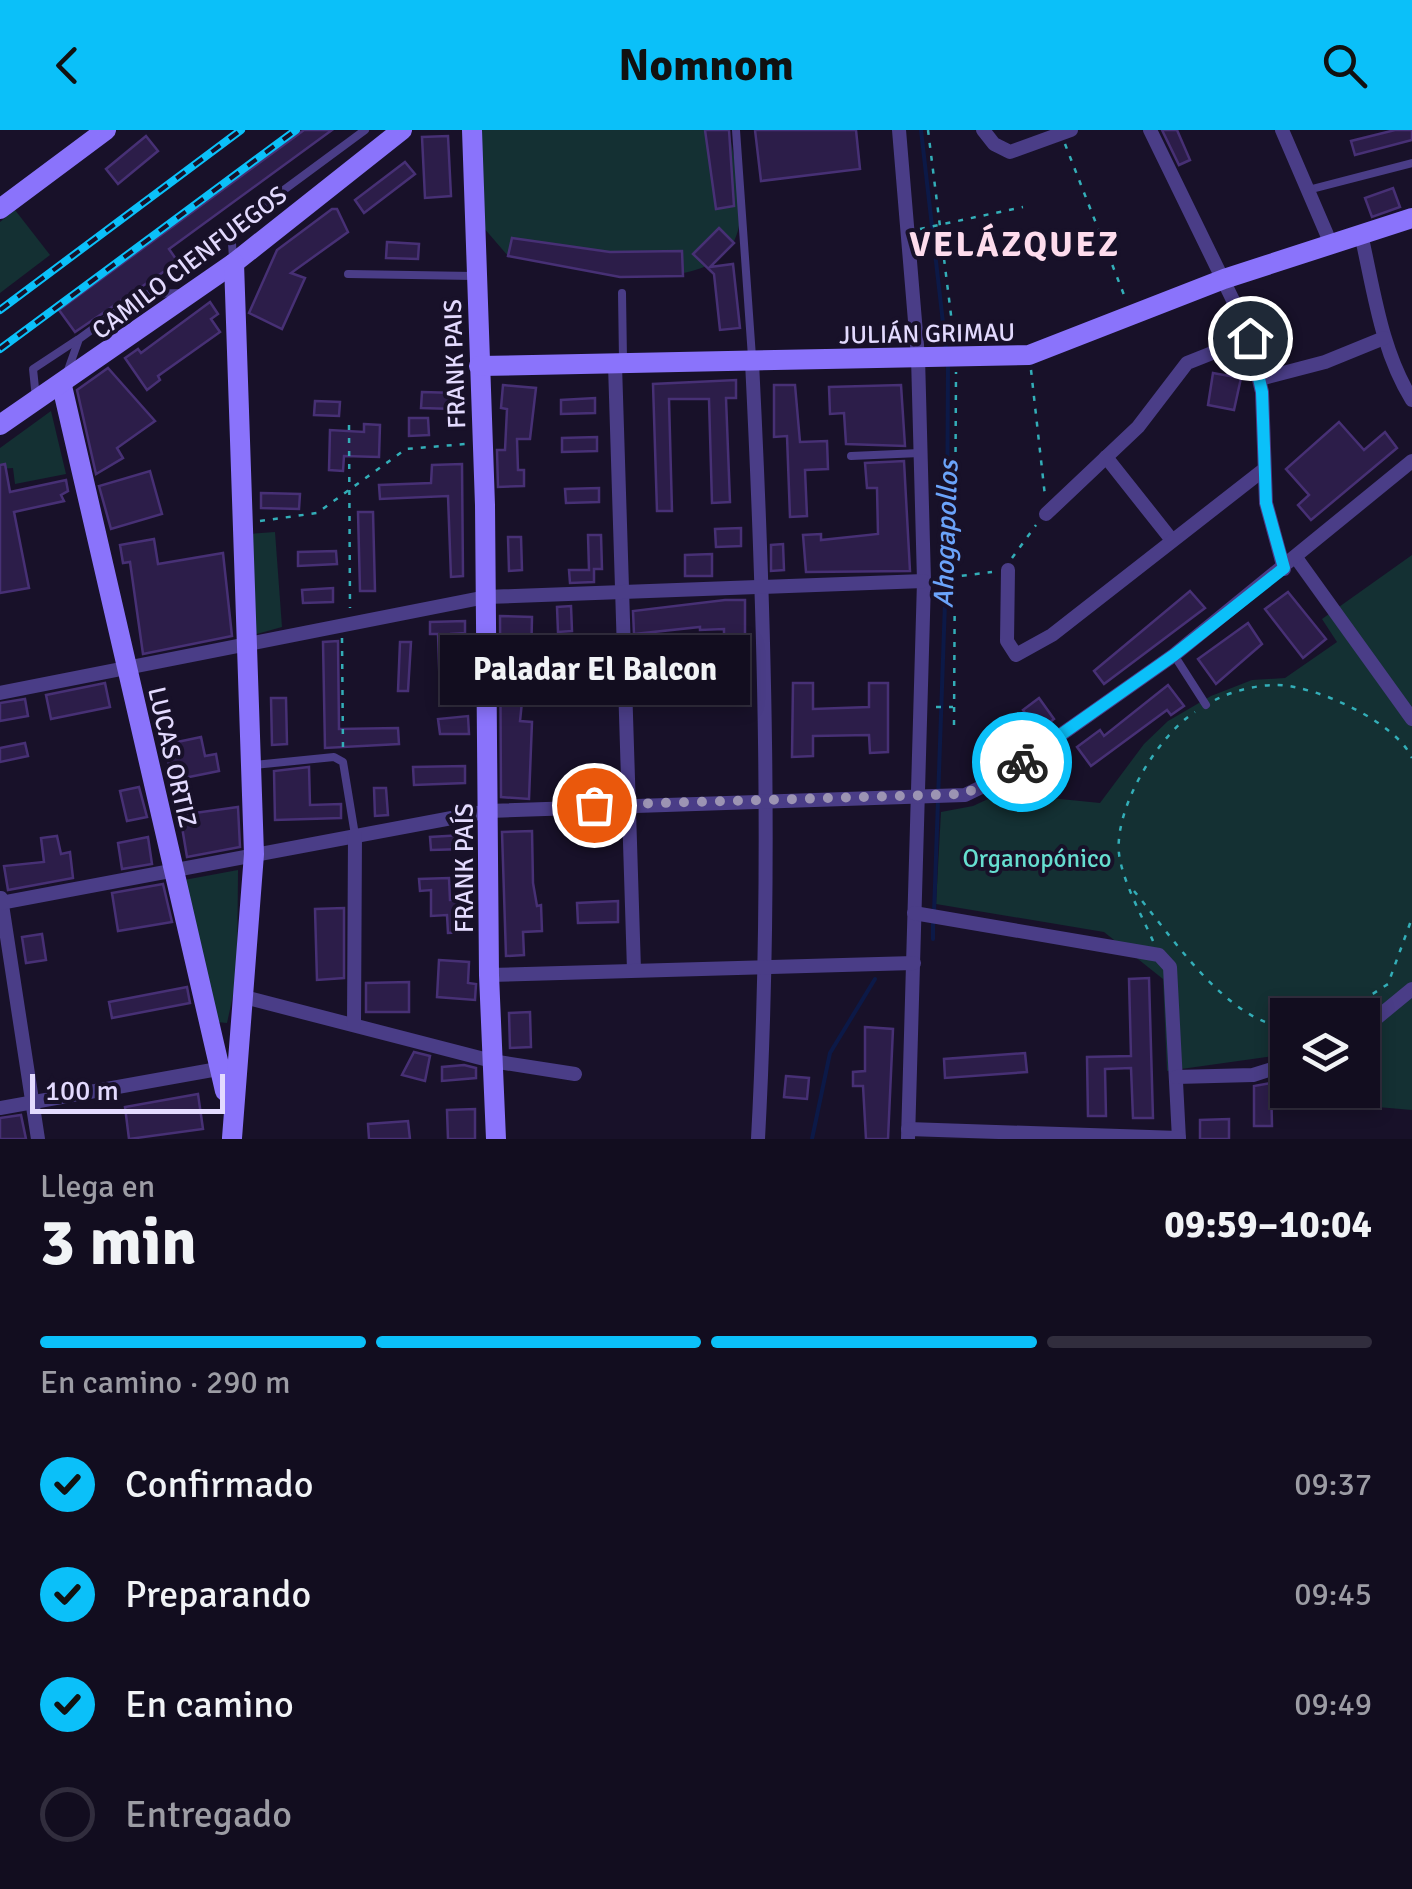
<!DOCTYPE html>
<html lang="es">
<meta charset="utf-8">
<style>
:root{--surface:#120d1f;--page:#1f1b2c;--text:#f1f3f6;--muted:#9c9ca4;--line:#312d3d;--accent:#0bc0f9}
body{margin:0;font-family:Signika,sans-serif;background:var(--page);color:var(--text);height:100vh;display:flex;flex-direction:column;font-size:38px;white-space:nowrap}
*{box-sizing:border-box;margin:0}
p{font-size:32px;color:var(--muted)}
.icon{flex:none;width:55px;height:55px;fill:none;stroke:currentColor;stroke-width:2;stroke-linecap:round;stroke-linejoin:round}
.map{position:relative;height:1009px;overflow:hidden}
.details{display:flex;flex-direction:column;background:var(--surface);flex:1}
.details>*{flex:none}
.fabs{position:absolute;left:1270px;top:868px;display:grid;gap:20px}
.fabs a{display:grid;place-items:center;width:110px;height:110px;border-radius:0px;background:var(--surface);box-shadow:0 5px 15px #0003,0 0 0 2px var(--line);font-size:50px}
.scale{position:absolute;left:30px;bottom:25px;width:195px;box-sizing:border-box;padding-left:10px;border:5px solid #e3dafe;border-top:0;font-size:28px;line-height:35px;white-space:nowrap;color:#e3dafe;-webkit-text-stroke:8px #181129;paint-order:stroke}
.pin{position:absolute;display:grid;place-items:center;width:85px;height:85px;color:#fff;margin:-42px;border:5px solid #fff;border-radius:50%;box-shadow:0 2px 10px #0007}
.courier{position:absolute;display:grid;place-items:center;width:100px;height:100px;margin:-50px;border:8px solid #0bc0f9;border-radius:50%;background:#fff;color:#222;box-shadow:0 2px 12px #0007}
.bubble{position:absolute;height:70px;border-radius:0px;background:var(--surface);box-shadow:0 5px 15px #0003,0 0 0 2px var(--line);font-size:32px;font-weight:700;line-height:70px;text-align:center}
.head em{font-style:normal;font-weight:700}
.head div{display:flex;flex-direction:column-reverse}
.head{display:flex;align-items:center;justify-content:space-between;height:170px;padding:0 40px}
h1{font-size:65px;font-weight:700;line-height:75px}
.bar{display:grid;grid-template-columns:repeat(4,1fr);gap:15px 10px;align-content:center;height:120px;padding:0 40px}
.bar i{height:12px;border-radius:8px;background:var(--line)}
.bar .selected{background:var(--accent)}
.bar p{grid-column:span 4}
ol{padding:0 40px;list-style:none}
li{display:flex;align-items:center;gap:30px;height:110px}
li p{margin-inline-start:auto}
li .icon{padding:10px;border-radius:50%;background:var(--accent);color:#111;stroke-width:4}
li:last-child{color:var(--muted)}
li i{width:55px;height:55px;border:5px solid var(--line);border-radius:50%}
header{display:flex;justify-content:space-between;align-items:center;height:130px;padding:0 40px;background:var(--accent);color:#111;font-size:45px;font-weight:700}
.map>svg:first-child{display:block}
.green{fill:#143033}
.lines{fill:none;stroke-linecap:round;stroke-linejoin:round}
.stream{stroke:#0c1947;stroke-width:4}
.building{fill:#2c1d49;stroke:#473075;stroke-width:2.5}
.path{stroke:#33aeb8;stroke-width:2.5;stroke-dasharray:5 8;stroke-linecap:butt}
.lane{stroke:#4a3d87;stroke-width:8}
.street{stroke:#4a3d87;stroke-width:14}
.secondary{stroke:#8a73fb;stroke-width:20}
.rail-casing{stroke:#0bc0f9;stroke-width:8}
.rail{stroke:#181129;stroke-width:4;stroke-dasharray:11;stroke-linecap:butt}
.done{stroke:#9c94b3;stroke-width:10;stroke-dasharray:0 18}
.route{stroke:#0bc0f9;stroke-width:12}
.labels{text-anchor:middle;stroke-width:8;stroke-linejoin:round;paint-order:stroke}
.street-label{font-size:25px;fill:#e3dafe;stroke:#181129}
.park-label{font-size:25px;fill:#66ded0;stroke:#181129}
.water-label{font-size:28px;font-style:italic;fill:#6ba4fb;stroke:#181129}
.district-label{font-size:35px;font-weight:bold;letter-spacing:2.5px;fill:#fedced;stroke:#181129}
</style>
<header><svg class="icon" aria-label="back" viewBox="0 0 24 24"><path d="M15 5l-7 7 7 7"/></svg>Nomnom<svg class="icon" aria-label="search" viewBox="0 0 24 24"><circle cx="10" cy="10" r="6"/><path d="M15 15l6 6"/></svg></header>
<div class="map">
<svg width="1412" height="1009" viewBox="0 0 1412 1009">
<rect width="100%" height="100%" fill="#181129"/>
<g class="green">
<path d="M475,0h254c5,33 21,83 4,113 -34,59 -170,22 -225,13l-31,-36z"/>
<polygon points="15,80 50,125 0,163 0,92"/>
<polygon points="51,281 66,344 15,354 13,338 0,339 0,318"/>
<polygon points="275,402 282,497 253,505 249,404"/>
<polygon points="1412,425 1412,980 1366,976 1362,885 1288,885 1287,924 1167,941 1163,849 1104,802 936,774 941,682 973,676 1001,663 1100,673 1144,614 1168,591 1211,566 1252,550 1285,548 1337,512 1322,489"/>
<polygon points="238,740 237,847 227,893 217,892 184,750"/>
</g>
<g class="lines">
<g class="stream">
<polyline points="921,0 946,219"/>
<polyline points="934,783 947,416 948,233"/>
<polyline points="933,809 933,793"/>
<polyline points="812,1009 830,923 875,849"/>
</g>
</g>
<g class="building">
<polygon points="304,0 332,0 169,119 178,132 75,202 59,180"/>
<polygon points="705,0 729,0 734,76 716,79"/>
<polygon points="755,0 856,0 860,39 761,51"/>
<polygon points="1162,0 1177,0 1190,30 1179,35"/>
<polygon points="1395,0 1412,0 1412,10 1355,25 1351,11"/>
<polygon points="146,6 158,21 118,54 106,39"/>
<polygon points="448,6 451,66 425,68 422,7"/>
<polygon points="405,32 415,44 364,83 355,70"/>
<polygon points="1393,58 1400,77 1372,87 1365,68"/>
<polygon points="332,79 337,79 348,102 291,143 305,148 282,199 249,183 277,120"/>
<polygon points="719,98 734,113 710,137 733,134 740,198 720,200 714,144 693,124"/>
<polygon points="512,108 610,122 682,121 683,146 620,147 508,126"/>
<polygon points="387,112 419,114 418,129 386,128"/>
<polygon points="210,172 218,184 211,189 220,202 158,246 160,250 147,260 125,228 138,219 141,223"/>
<polygon points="108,238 155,291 117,318 123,328 96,344 77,260"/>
<polygon points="1213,243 1241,248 1234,280 1208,275"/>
<polygon points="736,250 736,268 726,268 730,372 712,373 709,269 669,269 672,381 657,381 653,254"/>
<polygon points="503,255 536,258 530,309 517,309 518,340 524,340 524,356 498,357 497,320 505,320 507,279 501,278"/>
<polygon points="774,255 795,255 800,312 827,311 828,339 805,340 807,386 790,387 787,306 774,307"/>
<polygon points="901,255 905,316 846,314 844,283 830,284 829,257"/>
<polygon points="422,262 456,263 455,279 421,278"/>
<polygon points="595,268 595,283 561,284 561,270"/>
<polygon points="315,271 340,272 339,286 314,285"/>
<polygon points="409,288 428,288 429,305 409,306"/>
<polygon points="1339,292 1364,320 1385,302 1397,318 1311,390 1298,375 1309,365 1286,339"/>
<polygon points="364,294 380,295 379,327 344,326 343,341 329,340 330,300 364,302"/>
<polygon points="597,307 597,321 562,322 562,308"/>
<polygon points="904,331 910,441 806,442 803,405 821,404 821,410 878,404 877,358 867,358 865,333"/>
<polygon points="5,334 10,362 66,350 68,361 61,365 64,371 14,382 29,458 0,463 0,335"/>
<polygon points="462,334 463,446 451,447 448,366 380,369 379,355 431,353 432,335"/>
<polygon points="150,341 162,384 111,399 99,356"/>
<polygon points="599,358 599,372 566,373 565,359"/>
<polygon points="261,363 300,364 299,379 261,378"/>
<polygon points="358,382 373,382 375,461 360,461"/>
<polygon points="741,398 741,416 716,417 715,399"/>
<polygon points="588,405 601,405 602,439 594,439 594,452 570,453 569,440 589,440"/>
<polygon points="508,407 521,407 522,440 509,441"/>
<polygon points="154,409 158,434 223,423 232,506 143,524 130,432 123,433 120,415"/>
<polygon points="783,414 784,440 771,441 771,415"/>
<polygon points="336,421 337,434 298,436 298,422"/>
<polygon points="712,424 712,446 685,446 685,425"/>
<polygon points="333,458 333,472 303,473 302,460"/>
<polygon points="1190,461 1205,478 1104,554 1094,541"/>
<polygon points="1288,462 1326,509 1303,528 1265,479"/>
<polygon points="725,470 745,470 745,505 724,505 724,499 700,500 700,497 634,504 633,481"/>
<polygon points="571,476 572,501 558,502 557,477"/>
<polygon points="500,486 532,487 531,533 526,533 520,591 532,592 529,669 501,667"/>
<polygon points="465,491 465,503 451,504 453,564 440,564 438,504 430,504 430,492"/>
<polygon points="1248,493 1262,514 1216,554 1198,529"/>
<polygon points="338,511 339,599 398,598 399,614 325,618 323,512"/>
<polygon points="400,512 411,512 408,561 398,561"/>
<polygon points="105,553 110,577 51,589 46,565"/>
<polygon points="793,553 813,553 813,579 869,577 869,553 888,553 888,622 870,623 869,605 813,606 813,626 792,627"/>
<polygon points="1168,555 1184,576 1171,585 1167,580 1091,636 1077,617 1100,600 1104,606"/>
<polygon points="271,568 286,568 287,614 272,615"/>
<polygon points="1039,568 1054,589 1038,601 1023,580"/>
<polygon points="25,569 28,586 0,591 0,573"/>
<polygon points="468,586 469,604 440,604 438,589"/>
<polygon points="201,607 205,626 216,624 219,641 174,650 163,615"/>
<polygon points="25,613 28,626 0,632 0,618"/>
<polygon points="465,636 465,653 414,655 413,637"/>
<polygon points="309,637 310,675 341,674 341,688 275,690 274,641"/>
<polygon points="139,657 147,687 127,691 120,661"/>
<polygon points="374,658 386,658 388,685 375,686"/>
<polygon points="238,677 240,717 187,727 180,685"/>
<polygon points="532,701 533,753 537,776 541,775 542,801 523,802 524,825 506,826 502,702"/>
<polygon points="463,705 464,719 431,720 430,707"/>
<polygon points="57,706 61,724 70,722 73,748 8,760 4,736 44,732 41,708"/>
<polygon points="148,707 152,734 122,739 118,713"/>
<polygon points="449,748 450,770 470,769 466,802 448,803 447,785 431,786 431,760 420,761 419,749"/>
<polygon points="163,754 172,792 118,801 112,763"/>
<polygon points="618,771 618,792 578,793 577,773"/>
<polygon points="344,778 344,848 317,850 315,779"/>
<polygon points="42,804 46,830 26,833 22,807"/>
<polygon points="439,830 469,832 468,853 476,854 475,870 437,867"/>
<polygon points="1149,848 1153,988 1133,988 1131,938 1105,939 1106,986 1088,986 1087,927 1131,926 1129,849"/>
<polygon points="409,852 409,882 366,882 366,853"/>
<polygon points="187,857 190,873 112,888 109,872"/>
<polygon points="530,882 531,917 510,918 509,883"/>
<polygon points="865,897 893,899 888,1009 866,1009 863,956 853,956 853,942 865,941"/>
<polygon points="414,922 430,926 425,951 402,945"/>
<polygon points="1025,923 1027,942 945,948 944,929"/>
<polygon points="464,935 476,938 476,948 442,951 442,937"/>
<polygon points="786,946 809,948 807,969 784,967"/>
<polygon points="1271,953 1272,996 1254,996 1254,956"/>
<polygon points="198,964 203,999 129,1009 125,977"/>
<polygon points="475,979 475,1009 448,1009 447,980"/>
<polygon points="21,985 26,1009 0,1009 0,988"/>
<polygon points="1229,989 1229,1009 1200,1009 1200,990"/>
<polygon points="408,991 410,1009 369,1009 368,994"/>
</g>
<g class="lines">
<g class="path">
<polyline points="928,0 954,209"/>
<polyline points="1065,14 1126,170"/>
<polyline points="920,99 1023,77"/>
<polyline points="1031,240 1045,366"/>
<polyline points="349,295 350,478"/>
<polyline points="260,391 317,383 406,319 466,314"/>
<polyline points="1012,428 1036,395"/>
<polyline points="936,449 992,442"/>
<polyline points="342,508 343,620"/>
<path d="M1215,570c18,-9 41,-15 61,-15 39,0 120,37 136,73"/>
<polyline points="936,577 953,577"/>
<polyline points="954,595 956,242"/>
<path d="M1134,761c36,43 94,133 154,136"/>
<path d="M1153,811c-11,-25 -27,-53 -33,-81 -10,-46 37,-124 75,-148"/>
<polyline points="1340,885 1388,854 1412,788"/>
</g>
<g class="lane">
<polyline points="736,0 752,227"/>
<polyline points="1308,60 1412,33"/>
<polyline points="233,128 231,99 365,0"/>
<polyline points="348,144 474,146"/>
<polyline points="622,163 623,230"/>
<polyline points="68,240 79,209 141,164 182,163"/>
<polyline points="36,268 33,239 77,210"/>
<polyline points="851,326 920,323"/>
<polyline points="1174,525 1206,575"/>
<polyline points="254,635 334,627 343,632 355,705"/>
</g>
<g class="street">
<polyline points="899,0 918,227 924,451 908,1009"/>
<polyline points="983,0 994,14 1010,22 1071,0"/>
<polyline points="1150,0 1246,197 1262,262 1266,373 1284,439"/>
<polyline points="1282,0 1331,114"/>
<path d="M1361,104c13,57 20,116 51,166"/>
<path d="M752,232c13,259 20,518 6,777"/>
<polyline points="615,235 634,840"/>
<polyline points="1260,249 1325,232 1384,208"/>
<polyline points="1106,327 1171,409"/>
<polyline points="1046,384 1138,297 1187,233 1250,208"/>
<polyline points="1297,429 1412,589"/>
<polyline points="1008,440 1007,511 1016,525 1052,505 1262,341"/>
<polyline points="0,563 486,467 924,451"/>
<polyline points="1,768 38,1009"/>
<polyline points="0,773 489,681 965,665 998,649 1174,525 1412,331"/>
<polyline points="914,783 1159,825 1170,837 1179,1009"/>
<polyline points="489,845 914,833"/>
<polyline points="244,867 492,931 575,944"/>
<polyline points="354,894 355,705"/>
<polyline points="1362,900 1412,859"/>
<polyline points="1176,947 1253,945 1288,934"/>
<polyline points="0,978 229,937"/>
<polyline points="908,999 1179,1008"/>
</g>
<g class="secondary">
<polyline points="472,0 485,375 489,845 496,1009"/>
<polyline points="0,79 106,0"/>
<polyline points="479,236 1029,225 1224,149 1412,88"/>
<polyline points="62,256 225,961"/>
<polyline points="0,295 234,133 402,0"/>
<polyline points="232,1008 254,724 234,133"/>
</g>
<defs>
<g id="rail">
<polyline points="0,180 241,0"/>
<polyline points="0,219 296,0"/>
</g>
</defs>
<use href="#rail" class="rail-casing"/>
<use href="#rail" class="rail"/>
</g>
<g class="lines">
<polyline class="done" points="594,675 965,664 1022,632"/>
<polyline class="route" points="1022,632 1174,525 1284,438 1266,373 1262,262 1250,208"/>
</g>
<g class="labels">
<g class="street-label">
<text transform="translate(189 132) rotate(-37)" y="9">CAMILO CIENFUEGOS</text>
<text transform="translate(927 203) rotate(-1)" y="9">JULIÁN GRIMAU</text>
<text transform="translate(454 234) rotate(-92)" y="9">FRANK PAIS</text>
<text transform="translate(173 627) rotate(77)" y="9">LUCAS ORTIZ</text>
<text transform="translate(464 738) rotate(-90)" y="9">FRANK PAÍS</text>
</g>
<g class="park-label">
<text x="1037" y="737">Organopónico</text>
</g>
<g class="water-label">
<text transform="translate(945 404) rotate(-88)" y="10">Ahogapollos</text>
</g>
<g class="district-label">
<text x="1015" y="126">VELÁZQUEZ</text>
</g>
</g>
</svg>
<div class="fabs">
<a><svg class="icon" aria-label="layers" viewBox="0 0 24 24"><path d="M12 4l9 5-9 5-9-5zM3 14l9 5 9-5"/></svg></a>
</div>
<div class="scale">100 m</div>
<div class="pin" style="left:594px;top:675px;background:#ea580c"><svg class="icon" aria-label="bag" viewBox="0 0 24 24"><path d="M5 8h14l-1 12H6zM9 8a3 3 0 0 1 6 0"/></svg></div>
<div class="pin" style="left:1250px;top:208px;background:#1f2937"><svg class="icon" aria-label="home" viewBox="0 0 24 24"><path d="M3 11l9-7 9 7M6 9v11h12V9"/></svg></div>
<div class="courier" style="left:1022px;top:632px"><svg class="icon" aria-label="bike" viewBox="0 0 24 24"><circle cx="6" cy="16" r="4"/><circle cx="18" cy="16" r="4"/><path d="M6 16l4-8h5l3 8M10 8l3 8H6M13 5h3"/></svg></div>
<div class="bubble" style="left:440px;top:505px;width:310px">Paladar El Balcon</div>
</div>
<section class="details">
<div class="head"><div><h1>3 min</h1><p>Llega en</p></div><em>09:59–10:04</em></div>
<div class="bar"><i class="selected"></i><i class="selected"></i><i class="selected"></i><i></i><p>En camino · 290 m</p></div>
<ol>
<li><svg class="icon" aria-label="check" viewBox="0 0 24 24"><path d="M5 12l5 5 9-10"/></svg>Confirmado<p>09:37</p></li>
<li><svg class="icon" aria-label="check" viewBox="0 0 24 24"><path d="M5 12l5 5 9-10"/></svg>Preparando<p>09:45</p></li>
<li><svg class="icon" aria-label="check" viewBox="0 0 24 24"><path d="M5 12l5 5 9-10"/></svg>En camino<p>09:49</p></li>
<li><i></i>Entregado</li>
</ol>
</section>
